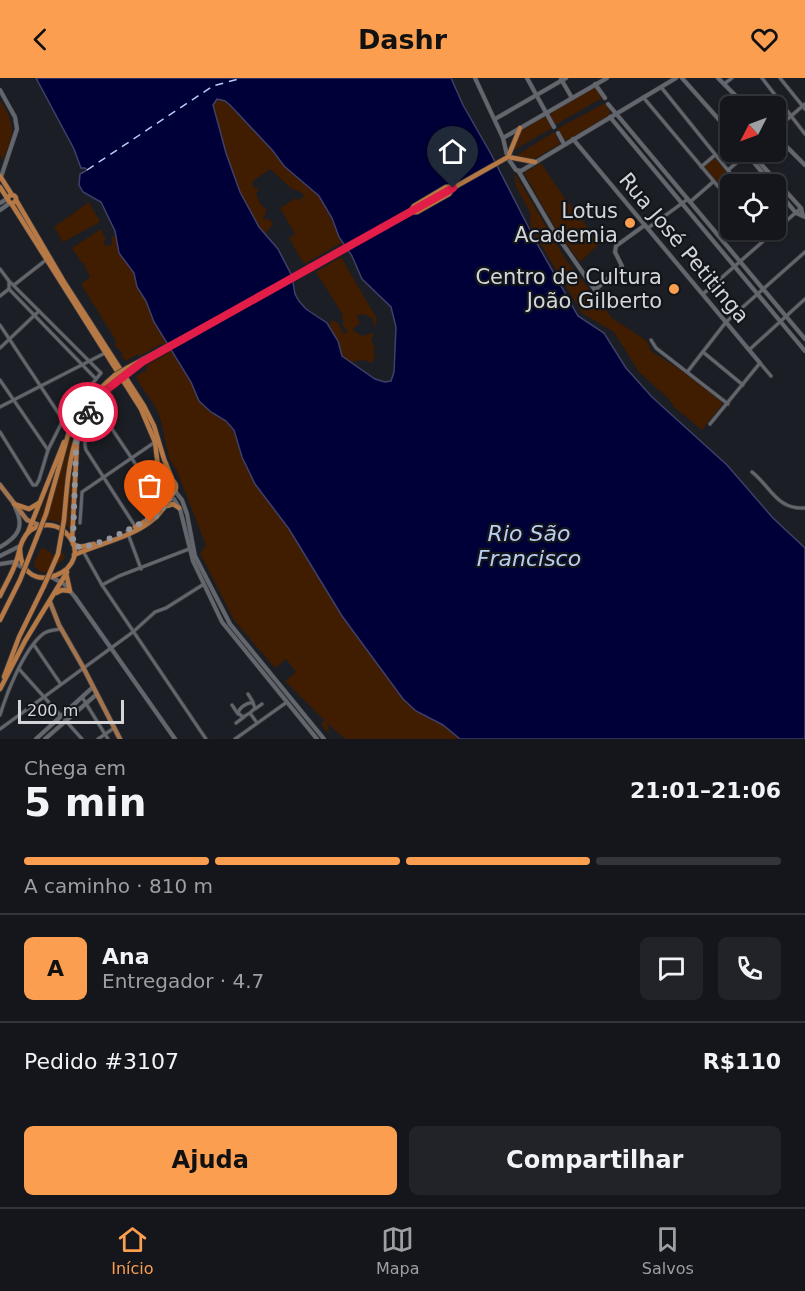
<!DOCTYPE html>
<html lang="pt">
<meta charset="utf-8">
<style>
:root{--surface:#14161b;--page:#212328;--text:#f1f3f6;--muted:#9d9fa3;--line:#33353a;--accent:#fb9e50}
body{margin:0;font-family:"DejaVu Sans",sans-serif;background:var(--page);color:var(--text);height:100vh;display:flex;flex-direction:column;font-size:22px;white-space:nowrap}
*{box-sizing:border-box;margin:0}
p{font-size:20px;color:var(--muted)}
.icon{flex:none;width:33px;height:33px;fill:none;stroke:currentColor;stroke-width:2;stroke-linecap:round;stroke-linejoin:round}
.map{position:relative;height:661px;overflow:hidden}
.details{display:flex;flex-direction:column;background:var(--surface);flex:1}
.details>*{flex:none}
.needle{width:39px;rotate:228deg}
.buttons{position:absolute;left:720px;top:18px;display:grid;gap:12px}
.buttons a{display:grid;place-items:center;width:66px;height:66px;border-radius:9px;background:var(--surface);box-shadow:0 2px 4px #0004,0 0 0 2px var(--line);font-size:30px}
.scale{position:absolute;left:18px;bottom:15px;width:106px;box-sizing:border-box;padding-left:6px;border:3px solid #d3d5d9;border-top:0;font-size:16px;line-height:21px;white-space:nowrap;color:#d3d5d9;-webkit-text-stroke:4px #12151a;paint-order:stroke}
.pin{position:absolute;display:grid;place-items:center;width:51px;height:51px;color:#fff;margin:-62px -26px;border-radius:50% 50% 50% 0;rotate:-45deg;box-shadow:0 0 6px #0007}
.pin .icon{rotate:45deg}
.courier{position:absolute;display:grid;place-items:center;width:60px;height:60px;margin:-30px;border:4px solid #e11d48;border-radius:50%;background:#fff;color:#222;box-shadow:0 2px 8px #0007}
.head em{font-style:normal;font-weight:700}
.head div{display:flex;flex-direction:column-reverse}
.head{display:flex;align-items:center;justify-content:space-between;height:102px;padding:0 24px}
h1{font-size:39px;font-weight:700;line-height:45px}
.bar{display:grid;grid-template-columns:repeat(4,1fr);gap:9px 6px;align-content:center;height:72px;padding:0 24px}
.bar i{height:8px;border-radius:4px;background:var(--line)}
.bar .active{background:var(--accent)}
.bar p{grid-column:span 4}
.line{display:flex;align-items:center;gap:15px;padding:0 24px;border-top:2px solid var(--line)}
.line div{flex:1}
.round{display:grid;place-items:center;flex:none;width:63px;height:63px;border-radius:9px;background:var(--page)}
.button{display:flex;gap:12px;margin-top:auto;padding:12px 24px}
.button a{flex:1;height:69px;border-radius:9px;background:var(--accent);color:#111;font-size:24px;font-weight:700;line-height:69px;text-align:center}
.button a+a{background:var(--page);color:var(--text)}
header{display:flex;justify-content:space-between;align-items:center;height:78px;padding:0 24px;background:var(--accent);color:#111;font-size:27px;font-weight:700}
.menu{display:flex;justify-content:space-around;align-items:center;height:84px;border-top:2px solid var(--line);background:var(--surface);font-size:16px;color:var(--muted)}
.menu a{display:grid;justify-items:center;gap:3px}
.menu .active{color:var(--accent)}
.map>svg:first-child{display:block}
.green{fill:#401d00}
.water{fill:#000039;stroke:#3f4069;stroke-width:1.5;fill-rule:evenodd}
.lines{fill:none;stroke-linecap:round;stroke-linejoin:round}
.ferry{stroke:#bacdf2;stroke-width:1.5;stroke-dasharray:8 6;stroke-linecap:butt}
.minor-casing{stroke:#37393e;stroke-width:4.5}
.tertiary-casing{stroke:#37393e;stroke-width:5}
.secondary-casing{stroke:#37393e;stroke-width:5}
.primary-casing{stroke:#37393e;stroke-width:6}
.trunk-casing{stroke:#37393e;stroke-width:6}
.minor{stroke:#63666d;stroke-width:3}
.tertiary{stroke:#63666d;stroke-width:4}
.secondary{stroke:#63666d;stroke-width:4}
.primary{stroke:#a1734e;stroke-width:4.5}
.trunk{stroke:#b67844;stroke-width:4.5}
.trunk-bridge-casing{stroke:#37393e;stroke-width:6;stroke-linecap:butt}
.trunk-bridge{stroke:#b67844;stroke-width:4.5}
.done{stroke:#93959a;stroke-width:6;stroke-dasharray:0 10.8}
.route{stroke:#e11d48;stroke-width:8}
.poi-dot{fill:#fb9e50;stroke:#12151a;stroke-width:2}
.labels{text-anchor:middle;stroke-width:4.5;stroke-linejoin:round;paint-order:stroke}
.poi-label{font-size:21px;fill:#d3d5d9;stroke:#12151a;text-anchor:end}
.street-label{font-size:21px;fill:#d3d5d9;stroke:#12151a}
.water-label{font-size:22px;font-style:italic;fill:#bacdf2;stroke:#12151a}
</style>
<header><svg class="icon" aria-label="back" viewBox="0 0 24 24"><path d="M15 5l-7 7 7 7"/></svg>Dashr<svg class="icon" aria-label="heart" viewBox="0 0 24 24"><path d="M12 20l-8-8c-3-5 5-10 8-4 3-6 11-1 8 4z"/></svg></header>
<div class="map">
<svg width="805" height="661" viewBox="0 0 805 661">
<rect width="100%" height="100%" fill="#1b1e24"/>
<g class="green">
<polygon points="595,8 602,20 555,47 550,38 553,32"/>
<path d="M217,21l10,4 46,48 11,15 35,30 24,46 -39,22 -15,-26 6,-4 -15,-26 16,-10 2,3 6,-5 -3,-4 -9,-3 -22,-20 -18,13 1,5 6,2 -3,5 4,10 7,6 -4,9h6l4,5 -8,10c-29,-38 -41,-84 -52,-129z"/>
<path d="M0,22c17,28 14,31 3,61l-3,-7z"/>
<polygon points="605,25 611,36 568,62 562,60 557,51"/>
<polygon points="545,37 552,50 511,74 520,51"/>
<polygon points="554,54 560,66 534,81 514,79"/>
<polygon points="715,80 732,101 721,110 704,89"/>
<polygon points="541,85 561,115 600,165 580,184 556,151 524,95"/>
<polygon points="514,94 566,182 612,240 647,263 651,273 682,293 723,325 702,352 674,329 669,321 639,294 614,254 582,235 531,150 530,134 516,108"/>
<polygon points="89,124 100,144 63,164 54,149"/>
<path d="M101,151l5,11 -3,2 2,4 3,-2 3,3 1,-10 5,-1 225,380 61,83 22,18 18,8 17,14h-115l-18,-16 3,12 -8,-9v-4l3,-1 -40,-40 11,-9 -10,-13 -11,9 -41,-48 -34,-67 6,-8 -30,-76c-11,-13 -11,-40 -18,-57 -6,-14 -17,-23 -22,-36l11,-6 -1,-4 22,-13 -7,-9 -21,12 -2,-2 -12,7 -5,-5 2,-3 -8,-7 1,-5 -35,-57 9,-7 -7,-15 -1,1 -10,-15z"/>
<polygon points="341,179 377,241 375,250 372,240 363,236 358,237 357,239 360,245 352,252 363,258 372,255 374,256 371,262 375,271 373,274 375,278 372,285 364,282 350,284 341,277 338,264 329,246 333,242 338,245 343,256 345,256 347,253 342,246 344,244 341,239 343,237 316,194"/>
<path d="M76,361l-5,90c-12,-7 -19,-10 -33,-9l27,-77z"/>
<polygon points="41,470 46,471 53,477 64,475 65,480 51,492 42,495 34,488 35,483"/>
</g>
<path class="water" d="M36,0h415l12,27 28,49 44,86 43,76 26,17 22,35 26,29 75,68 46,53 32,30v191h-345l-17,-14 -27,-14 -13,-12 -61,-83 -53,-87 -34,-45 -13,-27 -8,-27 -8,-9 -15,-9 -12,-11 -8,-19 -37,-60 -8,-21 -9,-14 -3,-14 -15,-20 -4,-22 -14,-29 -18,-10 -4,-7 1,-11 7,-4 -2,-2h-4l-7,-19zM217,21l8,2 5,4 43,46 11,15 35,30 13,22 7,19 13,19 10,23 29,28 5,20 -2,45 -3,9 -6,1 -10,-3 -33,-23 -4,-15 -11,-18 -21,-14 -7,-8 -4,-7 -3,-18 -14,-27 -19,-22 -19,-35 -14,-39 -13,-48z"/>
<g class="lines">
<polyline class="ferry" points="87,92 213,8 242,0"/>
<defs>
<g id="minor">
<polyline points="762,0 805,56"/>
<polyline points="780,0 805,31"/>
<polyline points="724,6 732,0"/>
<polyline points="661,9 739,106"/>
<polyline points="643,19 727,119"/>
<polyline points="776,51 805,26"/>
<polyline points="701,89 715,77"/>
<polyline points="728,92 748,75"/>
<polyline points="721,112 734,101"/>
<polyline points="690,124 713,104"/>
<polyline points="648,150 688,121"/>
<polyline points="0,191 9,203 101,295 63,342 48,372 39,402 36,407 33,407 0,354"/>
<polyline points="9,203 9,211 96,301"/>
<polyline points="14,207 46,182"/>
<polyline points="703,216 801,130"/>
<polyline points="0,218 9,211"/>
<polyline points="0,247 63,342"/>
<polyline points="651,262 656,270 728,326"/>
<polyline points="0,270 39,233"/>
<polyline points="749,272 805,221"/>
<polyline points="703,274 743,307"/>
<polyline points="688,293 726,244 805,174"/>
<polyline points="0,302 48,372"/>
<polyline points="0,329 105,275"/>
<polyline points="710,346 760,285 771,298"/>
<path d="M752,394c19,15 25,38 53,36"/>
<polyline points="80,445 82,414 155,364"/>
<path d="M135,448l-49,-76c-4,-12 4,-26 12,-36l6,3 57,85"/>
<polyline points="127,453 141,491"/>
<polyline points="83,473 102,507 206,661"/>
<polyline points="102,507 119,498 189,471"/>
<polyline points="34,567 60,605"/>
<polyline points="19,591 61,638"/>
<polyline points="248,616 253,624"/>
<polyline points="82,619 108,661"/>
<polyline points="232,627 238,636"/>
<polyline points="255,631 262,626"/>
<path d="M250,635l-7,4 -5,-4c1,-5 9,-11 15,-10l2,5 -5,5 7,10"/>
<path d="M0,637c7,-23 24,-66 43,-81 5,-4 12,-4 18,-5"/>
<polyline points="65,642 82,661"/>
<polyline points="236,645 244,639"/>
<polyline points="0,651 133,554 155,534 166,530 204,506"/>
<polyline points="98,661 114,650"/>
<polyline points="235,661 287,624"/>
</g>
<g id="tertiary">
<polyline points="527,0 554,49"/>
<polyline points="682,0 730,54"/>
<polyline points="718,0 746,28"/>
<polyline points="561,1 572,20"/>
<polyline points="595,6 605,20"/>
<polyline points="0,12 15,39 17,51 1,99"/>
<polyline points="608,26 805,261"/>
<polyline points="610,39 805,273"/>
<polyline points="495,41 566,0"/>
<polyline points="558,55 564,66"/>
<polyline points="776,58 805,87"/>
<polyline points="573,61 760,285"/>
<polyline points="745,74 772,106"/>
<polyline points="750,74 801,130 803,138"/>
<polyline points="519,94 553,152 595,212 622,188 615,174 616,168 645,147"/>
<polyline points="776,111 796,135 805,139"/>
<path d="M0,469c18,-10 25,-20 15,-40"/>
<polyline points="53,500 64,506 75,519 175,661"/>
<polyline points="36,661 93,609"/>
<polyline points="45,661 97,616"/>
</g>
<g id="secondary">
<polyline points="475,0 503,60 507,77"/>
<polyline points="503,60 607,0"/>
<polyline points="507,79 516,92 521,93 676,0"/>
<polyline points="0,125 7,121"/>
<polyline points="0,132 10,125"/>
<polyline points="175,413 182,422 187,436 195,478 230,546 324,661"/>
<polyline points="166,417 174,421 180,431 193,483 222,544 317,661"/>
<polyline points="0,478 20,468"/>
<polyline points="0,486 13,484 27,492"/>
</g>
<g id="primary">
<polyline points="0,407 27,442 41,448"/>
<polyline points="50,524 59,547 83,589 120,661"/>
</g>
<g id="trunk">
<polyline points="520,50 508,79 535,84"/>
<polyline points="0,98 12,117"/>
<polyline points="0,109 7,120"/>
<circle cx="12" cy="121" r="4"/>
<polyline points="16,122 64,204 144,328 154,348 164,381 173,403"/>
<polyline points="11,125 141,331 155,364 160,405"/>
<polyline points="411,132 414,128 446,109 452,109"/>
<polyline points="412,134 417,134 449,116 453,110"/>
<polyline points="127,290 228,236 453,110"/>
<circle cx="168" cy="409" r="8"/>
<polyline points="14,426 29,431 39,425"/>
<polyline points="167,428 173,426 179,430"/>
<path d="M46,436l22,-79c12,-25 26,-42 47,-60"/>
<path d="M64,442c5,-55 6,-104 54,-141"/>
<path d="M135,449c15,-8 28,-15 27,-35"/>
<polyline points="28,454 64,364"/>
<polyline points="72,463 77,364"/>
<polyline points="73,466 80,469 94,466"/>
<path d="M74,477c26,-12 58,-17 81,-37 8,-7 13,-17 19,-26"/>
<polyline points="56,515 62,512 70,513 66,495"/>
<path d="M0,518c5,-11 12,-22 16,-34 3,-7 3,-15 7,-22 7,-16 29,-20 42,-8 38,36 -46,74 -45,15"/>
<polyline points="0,542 20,502"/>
<polyline points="4,599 19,559 44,508"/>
<polyline points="0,611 25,563 67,494"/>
</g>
</defs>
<use href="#minor" class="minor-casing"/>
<use href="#tertiary" class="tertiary-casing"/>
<use href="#secondary" class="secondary-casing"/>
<use href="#primary" class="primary-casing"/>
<use href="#trunk" class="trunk-casing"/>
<use href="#minor" class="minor"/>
<use href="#tertiary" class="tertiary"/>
<use href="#secondary" class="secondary"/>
<use href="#primary" class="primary"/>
<use href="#trunk" class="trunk"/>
<defs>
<g id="trunk-bridge">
<polyline points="453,110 508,79"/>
<polyline points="115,297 127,290"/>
<polyline points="118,301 130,294"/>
<polyline points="20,502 46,436"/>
<polyline points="44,508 58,476 64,442"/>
</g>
</defs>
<use href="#trunk-bridge" class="trunk-bridge-casing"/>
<use href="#trunk-bridge" class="trunk-bridge"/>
</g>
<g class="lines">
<path class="done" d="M88,334l-10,19 -2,15 -3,97c3,2 4,4 8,4 14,0 69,-25 77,-37 4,-5 4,-11 4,-18l6,3 6,-3 -14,20 -10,10"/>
<polyline class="route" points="88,334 101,316 142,284 453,110"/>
</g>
<g class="poi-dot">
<circle cx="630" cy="145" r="6"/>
<circle cx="674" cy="211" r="6"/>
</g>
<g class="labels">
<g class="poi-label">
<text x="618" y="140">Lotus<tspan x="618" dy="24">Academia</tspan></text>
<text x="662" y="206">Centro de Cultura<tspan x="662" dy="24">João Gilberto</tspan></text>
</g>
<g class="street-label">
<text transform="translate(684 170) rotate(50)" y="7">Rua José Petitinga</text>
</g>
<g class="water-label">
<text x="529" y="463">Rio São<tspan x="529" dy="25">Francisco</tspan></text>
</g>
</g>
</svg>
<div class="buttons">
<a><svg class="needle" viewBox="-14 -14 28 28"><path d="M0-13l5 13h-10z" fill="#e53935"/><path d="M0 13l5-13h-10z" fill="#9d9fa3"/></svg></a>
<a><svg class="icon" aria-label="locate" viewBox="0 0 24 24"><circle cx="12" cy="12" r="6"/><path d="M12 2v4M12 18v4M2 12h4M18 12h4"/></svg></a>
</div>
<div class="scale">200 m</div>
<div class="pin" style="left:150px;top:444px;background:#ea580c"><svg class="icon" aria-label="bag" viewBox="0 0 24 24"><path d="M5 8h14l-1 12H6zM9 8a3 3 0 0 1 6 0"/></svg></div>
<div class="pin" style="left:453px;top:110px;background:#1f2937"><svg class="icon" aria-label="home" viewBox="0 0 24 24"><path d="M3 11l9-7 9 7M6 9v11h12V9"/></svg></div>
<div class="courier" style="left:88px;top:334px"><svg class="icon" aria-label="bike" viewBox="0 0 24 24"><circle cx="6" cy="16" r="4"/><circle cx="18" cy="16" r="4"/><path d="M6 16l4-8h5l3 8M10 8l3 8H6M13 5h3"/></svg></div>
</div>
<section class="details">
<div class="head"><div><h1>5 min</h1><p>Chega em</p></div><em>21:01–21:06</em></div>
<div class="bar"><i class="active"></i><i class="active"></i><i class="active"></i><i></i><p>A caminho · 810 m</p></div>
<div class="line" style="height:108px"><b class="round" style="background:var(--accent);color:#111">A</b><div><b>Ana</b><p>Entregador · 4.7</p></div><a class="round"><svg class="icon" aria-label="chat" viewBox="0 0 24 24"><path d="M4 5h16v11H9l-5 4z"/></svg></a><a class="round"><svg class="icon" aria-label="phone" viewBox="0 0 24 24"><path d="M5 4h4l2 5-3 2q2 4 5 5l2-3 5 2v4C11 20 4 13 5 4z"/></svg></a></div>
<div class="line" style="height:78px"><div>Pedido #3107</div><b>R$110</b></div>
<div class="button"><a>Ajuda</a><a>Compartilhar</a></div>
</section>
<nav class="menu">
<a class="active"><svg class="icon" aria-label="home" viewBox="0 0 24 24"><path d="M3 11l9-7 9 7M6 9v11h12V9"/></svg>Início</a>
<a><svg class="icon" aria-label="map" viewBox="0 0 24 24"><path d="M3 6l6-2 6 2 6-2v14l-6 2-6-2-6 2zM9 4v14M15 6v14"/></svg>Mapa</a>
<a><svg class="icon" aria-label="saved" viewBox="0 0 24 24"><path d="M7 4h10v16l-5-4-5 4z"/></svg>Salvos</a>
</nav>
